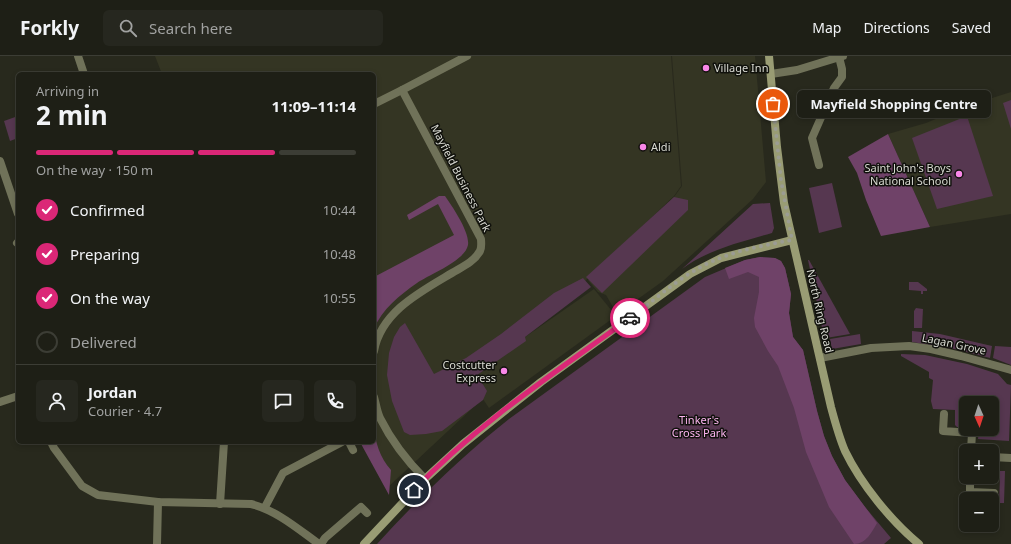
<!DOCTYPE html>
<meta charset="utf-8">
<style>
:root{--surface:#1e1f16;--page:#26271f;--text:#f1f3f6;--muted:#a1a2a1;--line:#3c3d35;--accent:#db2777}
body{margin:0;font-family:"Noto Sans",sans-serif;background:var(--page);color:var(--text);height:100vh;display:flex;flex-direction:column;font-size:15px;white-space:nowrap}
*{box-sizing:border-box;margin:0}
p{font-size:13px;color:var(--muted)}
.icon{flex:none;width:22px;height:22px;fill:none;stroke:currentColor;stroke-width:2;stroke-linecap:round;stroke-linejoin:round}
.map{position:relative;flex:1;overflow:hidden}
.drawer{position:absolute;left:16px;top:16px;width:360px;height:372px;display:flex;flex-direction:column;background:var(--surface);border-radius:6px;box-shadow:0 2px 6px #0003,0 0 0 1px var(--line)}
.drawer>*{flex:none}
.needle{width:26px;rotate:177deg}
.fabs{position:absolute;left:959px;top:340px;display:grid;gap:8px}
.fabs a{display:grid;place-items:center;width:40px;height:40px;border-radius:6px;background:var(--surface);box-shadow:0 2px 6px #0003,0 0 0 1px var(--line);font-size:20px}
.pin{position:absolute;display:grid;place-items:center;width:34px;height:34px;color:#fff;margin:-17px;border:2px solid #fff;border-radius:50%;box-shadow:0 1px 4px #0007}
.courier{position:absolute;display:grid;place-items:center;width:40px;height:40px;margin:-20px;border:3px solid #db2777;border-radius:50%;background:#fff;color:#222;box-shadow:0 1px 5px #0007}
.bubble{position:absolute;height:28px;border-radius:6px;background:var(--surface);box-shadow:0 2px 6px #0003,0 0 0 1px var(--line);font-size:13px;font-weight:700;line-height:28px;text-align:center}
.summary em{font-style:normal;font-weight:700}
.summary div{display:flex;flex-direction:column-reverse}
.summary{display:flex;align-items:center;justify-content:space-between;height:68px;padding:0 20px}
h1{font-size:26px;font-weight:700;line-height:30px}
.bar{display:grid;grid-template-columns:repeat(4,1fr);gap:6px 4px;align-content:center;height:48px;padding:0 20px}
.bar i{height:5px;border-radius:3px;background:var(--line)}
.bar .active{background:var(--accent)}
.bar p{grid-column:span 4}
.line{display:flex;align-items:center;gap:10px;padding:0 20px;border-top:1px solid var(--line)}
.line div{flex:1}
.round{display:grid;place-items:center;flex:none;width:42px;height:42px;border-radius:6px;background:var(--page)}
ol{padding:0 20px;list-style:none}
li{display:flex;align-items:center;gap:12px;height:44px}
li p{margin-inline-start:auto}
li .icon{padding:4px;border-radius:50%;background:var(--accent);color:#fff;stroke-width:4}
li:last-child{color:var(--muted)}
li i{width:22px;height:22px;border:2px solid var(--line);border-radius:50%}
header{display:flex;align-items:center;gap:24px;box-sizing:border-box;height:56px;padding:0 20px;background:var(--surface);border-bottom:1px solid var(--line)}
header strong{font-size:19px}
nav{display:flex;gap:22px;margin-inline-start:auto;font-size:14px}
.search{width:280px;height:36px;background:var(--page);display:flex;align-items:center;gap:10px;box-sizing:border-box;padding:0 14px;border-radius:6px;color:var(--muted);font-size:15px}
.map>svg:first-child{display:block}
.built{fill:#343523}
.green{fill:#563750}
.forest{fill:#6f4268}
.lines{fill:none;stroke-linecap:round;stroke-linejoin:round}
.minor{stroke:#707259;stroke-width:8}
.tertiary{stroke:#707259;stroke-width:8}
.secondary{stroke:#999c74;stroke-width:8}
.done{stroke:#9b9c93;stroke-width:4;stroke-dasharray:0 7.2}
.route{stroke:#db2777;stroke-width:5}
.poi-dot{fill:#f987e8;stroke:#10110c;stroke-width:1.5}
.labels{text-anchor:middle;stroke-width:3;stroke-linejoin:round;paint-order:stroke}
.poi-label{font-size:11px;fill:#d9dad2;stroke:#10110c;text-anchor:start}
.street-label{font-size:11px;fill:#d9dad2;stroke:#10110c}
.park-label{font-size:11px;fill:#fbb4ef;stroke:#10110c}
</style>
<header>
<strong>Forkly</strong>
<div class="search"><svg class="icon" aria-label="search" viewBox="0 0 24 24"><circle cx="10" cy="10" r="6"/><path d="M15 15l6 6"/></svg>Search here</div>
<nav><a>Map</a><a>Directions</a><a>Saved</a></nav>
</header>
<div class="map">
<svg width="1011" height="488" viewBox="0 0 1011 488">
<rect width="100%" height="100%" fill="#28291d"/>
<g class="built">
<polygon points="155,0 671,0 681,130 674,140 584,226 473,305 479,346 386,433 374,386 374,18 162,18"/>
<polygon points="672,0 755,0 766,126 753,143 663,225 617,258 606,239 598,236 588,224 674,141 682,130"/>
<polygon points="1011,36 1011,158 930,171 888,78 926,67 967,50"/>
<polygon points="594,233 616,260 489,352 468,321"/>
</g>
<g class="green">
<polygon points="1011,44 1011,73 1003,47"/>
<polygon points="18,60 18,82 10,85 4,65"/>
<polygon points="967,60 993,140 937,153 912,82"/>
<polygon points="832,127 842,171 819,177 809,132"/>
<polygon points="674,141 688,144 688,154 602,237 586,221"/>
<path d="M770,147l4,25 -2,5c-31,9 -65,17 -90,36l71,-65z"/>
<path d="M760,201l15,1 6,3 4,7 6,26 -2,19 4,24 10,13 14,61 7,25 8,20 13,24 20,27 26,31 -7,6h-507c41,-45 84,-87 132,-125l196,-142 40,-17z"/>
<polygon points="808,204 809,204 850,278 826,282 824,281"/>
<polygon points="583,222 591,231 525,281 526,285 477,319 487,335 483,344 442,375 426,378 410,379 404,376 392,345 387,319 389,297 394,281 400,271 405,267 434,318 466,302 501,278 554,237"/>
<polygon points="909,226 918,226 927,233 927,235 923,235 923,238 921,238 921,235 909,234"/>
<polygon points="916,252 923,253 922,272 914,272 914,255"/>
<polygon points="912,275 940,278 992,290 990,302 955,293 912,286"/>
<polygon points="860,278 861,288 832,293 830,283"/>
<polygon points="995,290 1011,291 1011,309 993,302"/>
<polygon points="901,298 925,299 967,308 998,318 1007,328 1011,329 1009,385 978,383 979,373 992,373 992,347 966,347 966,371 957,371 955,369 955,354 933,353 931,345 933,324 929,322 929,316 901,300"/>
<polygon points="992,415 1005,415 1004,447 999,447 1000,421 992,420"/>
</g>
<g class="forest">
<polygon points="888,78 930,171 881,180 866,144 857,117 848,101"/>
<path d="M439,140h6c7,10 25,36 23,49 -3,16 -38,29 -51,38 -17,12 -35,26 -43,46v-52l80,-42 -16,-31 -29,16 -2,-5z"/>
<path d="M760,201l15,1 6,3 4,7 6,26 -2,19 4,24 10,13 14,61 7,25 8,20 13,24 32,43c-5,9 -11,21 -23,21l-25,-37 -23,-55 -12,-44 -16,-42 -10,-15 -13,-24 -1,-9 5,-26v-15l-11,-5 -19,7 -4,-11 20,-8z"/>
<path d="M374,370c1,16 6,32 17,44l-2,25 -29,-53h14z"/>
</g>
<g class="lines">
<g class="minor">
<polyline points="78,0 84,18"/>
<polyline points="374,48 402,34"/>
<polyline points="0,105 18,158"/>
<polyline points="819,109 812,82 834,32 842,21 842,13 839,1"/>
<polyline points="17,187 18,186"/>
<path d="M374,295c7,-39 46,-59 78,-78 10,-6 22,-11 28,-22 2,-4 1,-9 1,-12l-79,-149 65,-34"/>
<polyline points="820,302 871,292 909,290 931,293 961,300 1011,314"/>
<path d="M374,341c2,7 3,15 6,21 11,22 28,44 45,61"/>
<polyline points="0,346 18,340"/>
<polyline points="944,358 943,375 972,377 971,395"/>
<path d="M51,386l3,6 28,38 16,9 60,7 93,2c25,6 47,25 68,40"/>
<polyline points="349,386 353,394"/>
<polyline points="992,401 1011,402"/>
<polyline points="970,421 970,436 994,437"/>
<polyline points="220,448 224,386"/>
<polyline points="265,451 283,417 342,386"/>
<polyline points="157,488 158,446"/>
<polyline points="321,488 325,482 361,451 367,457"/>
</g>
<polyline class="tertiary" points="771,18 797,14 843,0"/>
<g class="secondary">
<path d="M769,0l8,91 7,56 47,204c4,15 8,30 14,44 16,33 46,70 74,93"/>
<polyline points="364,488 425,423 463,388 541,326 690,218 721,202 792,184"/>
</g>
</g>
<g class="lines">
<path class="done" d="M630,262c22,-16 44,-36 69,-50 28,-16 61,-22 93,-28l-11,-60 -8,-76"/>
<path class="route" d="M414,434c64,-67 142,-118 216,-172"/>
</g>
<g class="poi-dot">
<circle cx="706" cy="12" r="4"/>
<circle cx="643" cy="91" r="4"/>
<circle cx="959" cy="118" r="4"/>
<circle cx="504" cy="315" r="4"/>
</g>
<g class="labels">
<g class="poi-label">
<text x="714" y="16">Village Inn</text>
<text x="651" y="95">Aldi</text>
<text x="951" y="116" text-anchor="end">Saint John's Boys<tspan x="951" dy="13">National School</tspan></text>
<text x="496" y="313" text-anchor="end">Costcutter<tspan x="496" dy="13">Express</tspan></text>
</g>
<g class="street-label">
<text transform="translate(461 122) rotate(63)" y="4">Mayfield Business Park</text>
<text transform="translate(820 255) rotate(77)" y="4">North Ring Road</text>
<text transform="translate(954 288) rotate(12)" y="4">Lagan Grove</text>
</g>
<g class="park-label">
<text x="699" y="368">Tinker's<tspan x="699" dy="13">Cross Park</tspan></text>
</g>
</g>
</svg>
<div class="fabs">
<a><svg class="needle" viewBox="-14 -14 28 28"><path d="M0-13l5 13h-10z" fill="#e53935"/><path d="M0 13l5-13h-10z" fill="#a1a2a1"/></svg></a>
<a>+</a>
<a>−</a>
</div>
<div class="pin" style="left:773px;top:48px;background:#ea580c"><svg class="icon" aria-label="bag" viewBox="0 0 24 24"><path d="M5 8h14l-1 12H6zM9 8a3 3 0 0 1 6 0"/></svg></div>
<div class="pin" style="left:414px;top:434px;background:#1f2937"><svg class="icon" aria-label="home" viewBox="0 0 24 24"><path d="M3 11l9-7 9 7M6 9v11h12V9"/></svg></div>
<div class="courier" style="left:630px;top:262px"><svg class="icon" aria-label="car" viewBox="0 0 24 24"><path d="M5 17H2v-5l4-1 3-4h7l3 4 3 1v5h-3M9 17h6M6 11h13"/><circle cx="7" cy="17" r="2"/><circle cx="17" cy="17" r="2"/></svg></div>
<div class="bubble" style="left:797px;top:34px;width:194px">Mayfield Shopping Centre</div>
<section class="drawer">
<div class="summary"><div><h1>2 min</h1><p>Arriving in</p></div><em>11:09–11:14</em></div>
<div class="bar"><i class="active"></i><i class="active"></i><i class="active"></i><i></i><p>On the way · 150 m</p></div>
<ol>
<li><svg class="icon" aria-label="check" viewBox="0 0 24 24"><path d="M5 12l5 5 9-10"/></svg>Confirmed<p>10:44</p></li>
<li><svg class="icon" aria-label="check" viewBox="0 0 24 24"><path d="M5 12l5 5 9-10"/></svg>Preparing<p>10:48</p></li>
<li><svg class="icon" aria-label="check" viewBox="0 0 24 24"><path d="M5 12l5 5 9-10"/></svg>On the way<p>10:55</p></li>
<li><i></i>Delivered</li>
</ol>
<div class="line" style="height:72px"><a class="round"><svg class="icon" aria-label="person" viewBox="0 0 24 24"><circle cx="12" cy="8" r="4"/><path d="M4 21q1-7 8-7t8 7"/></svg></a><div><b>Jordan</b><p>Courier · 4.7</p></div><a class="round"><svg class="icon" aria-label="chat" viewBox="0 0 24 24"><path d="M4 5h16v11H9l-5 4z"/></svg></a><a class="round"><svg class="icon" aria-label="phone" viewBox="0 0 24 24"><path d="M5 4h4l2 5-3 2q2 4 5 5l2-3 5 2v4C11 20 4 13 5 4z"/></svg></a></div>
</section>
</div>
